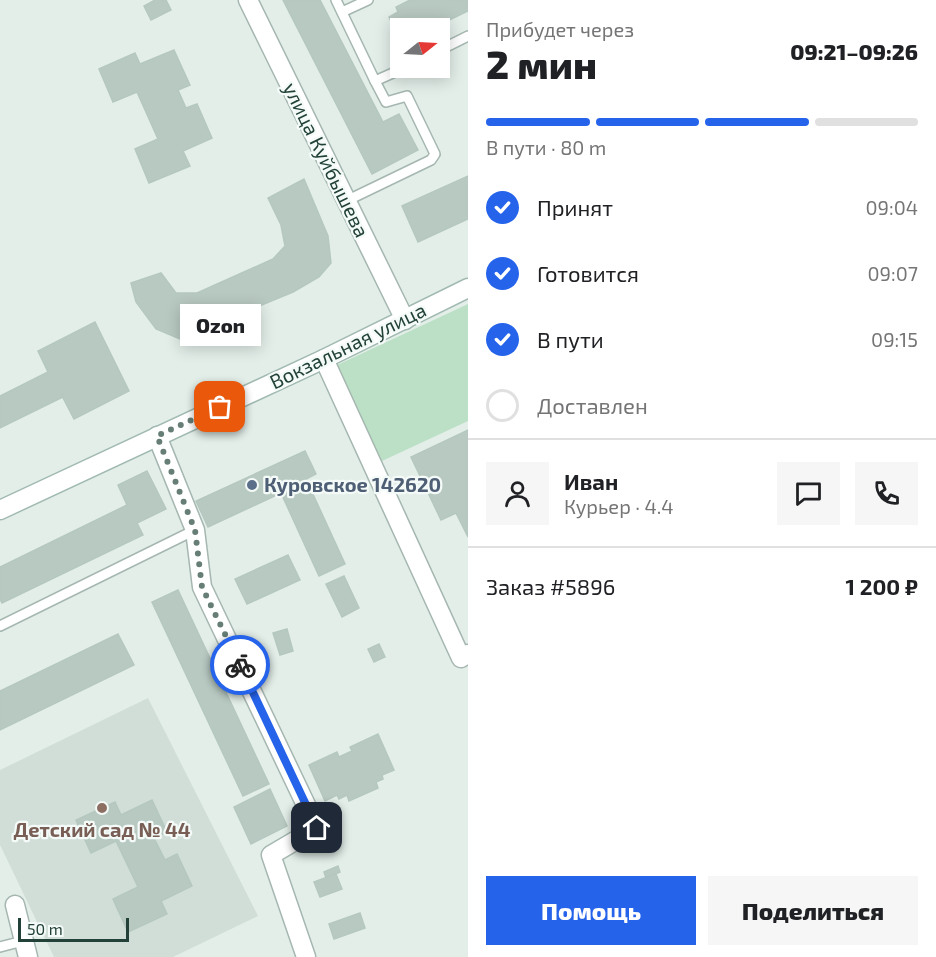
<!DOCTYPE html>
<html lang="ru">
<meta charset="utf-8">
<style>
:root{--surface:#fff;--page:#f6f6f6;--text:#202124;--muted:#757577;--line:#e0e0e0;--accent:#2563eb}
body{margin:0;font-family:"Exo 2",sans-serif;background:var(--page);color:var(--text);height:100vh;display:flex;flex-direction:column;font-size:22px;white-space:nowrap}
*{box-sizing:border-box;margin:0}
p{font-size:20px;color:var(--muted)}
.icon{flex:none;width:33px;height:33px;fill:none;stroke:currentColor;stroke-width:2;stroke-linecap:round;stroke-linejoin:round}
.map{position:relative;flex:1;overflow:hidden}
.drawer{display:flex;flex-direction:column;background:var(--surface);width:468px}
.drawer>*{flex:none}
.needle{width:39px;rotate:72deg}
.tools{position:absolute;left:390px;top:18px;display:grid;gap:12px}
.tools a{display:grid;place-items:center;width:60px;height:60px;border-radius:0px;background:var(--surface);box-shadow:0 3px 15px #0003;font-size:30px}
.scale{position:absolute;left:18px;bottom:15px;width:111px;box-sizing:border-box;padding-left:6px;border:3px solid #224138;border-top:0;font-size:16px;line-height:21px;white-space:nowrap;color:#224138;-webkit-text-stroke:4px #f4faf7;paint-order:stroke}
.pin{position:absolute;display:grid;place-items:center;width:51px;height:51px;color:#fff;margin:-26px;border-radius:12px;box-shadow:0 3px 9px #0006}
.courier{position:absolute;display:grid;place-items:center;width:60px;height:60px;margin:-30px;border:4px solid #2563eb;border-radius:50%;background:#fff;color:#222;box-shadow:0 2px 8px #0007}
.bubble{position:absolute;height:42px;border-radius:0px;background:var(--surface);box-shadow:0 3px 15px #0003;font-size:20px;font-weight:800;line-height:42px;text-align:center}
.overview em{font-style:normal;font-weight:800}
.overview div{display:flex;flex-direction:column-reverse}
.overview{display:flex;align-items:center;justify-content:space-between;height:102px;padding:0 18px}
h1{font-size:39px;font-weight:800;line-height:45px}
.bar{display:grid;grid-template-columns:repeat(4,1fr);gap:9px 6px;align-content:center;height:72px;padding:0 18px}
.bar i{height:8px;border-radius:4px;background:var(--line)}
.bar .current{background:var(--accent)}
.bar p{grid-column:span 4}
.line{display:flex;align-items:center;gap:15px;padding:0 18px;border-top:2px solid var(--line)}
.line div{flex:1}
.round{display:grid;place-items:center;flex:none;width:63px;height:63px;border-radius:0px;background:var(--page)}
ol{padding:0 18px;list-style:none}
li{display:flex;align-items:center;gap:18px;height:66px}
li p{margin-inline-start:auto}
li .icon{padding:6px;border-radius:50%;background:var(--accent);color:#fff;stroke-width:4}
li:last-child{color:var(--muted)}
li i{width:33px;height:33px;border:3px solid var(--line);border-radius:50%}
.cta{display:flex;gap:12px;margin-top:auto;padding:12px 18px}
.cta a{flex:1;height:69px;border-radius:0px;background:var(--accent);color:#fff;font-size:24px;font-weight:800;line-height:69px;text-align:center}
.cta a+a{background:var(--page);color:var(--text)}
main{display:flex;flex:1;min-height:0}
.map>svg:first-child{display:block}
.built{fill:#d1ded8}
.green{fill:#bbe0c5}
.building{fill:#b8c9c2;stroke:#b5c8c0;stroke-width:1.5}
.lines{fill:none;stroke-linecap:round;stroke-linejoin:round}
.lane-casing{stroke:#a5b7b0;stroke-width:12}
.street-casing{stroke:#a5b7b0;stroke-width:21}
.secondary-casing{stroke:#a1bab1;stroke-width:21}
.lane{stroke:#fff;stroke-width:9}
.street{stroke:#fff;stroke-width:18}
.secondary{stroke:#fff;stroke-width:18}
.done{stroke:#667e76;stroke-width:6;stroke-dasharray:0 10.8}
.route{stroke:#2563eb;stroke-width:8}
.service-dot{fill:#5c6f8a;stroke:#f4faf7;stroke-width:2}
.education-dot{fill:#8d6e63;stroke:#f4faf7;stroke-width:2}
.labels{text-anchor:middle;stroke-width:4.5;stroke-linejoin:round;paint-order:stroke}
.street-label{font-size:20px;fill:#224138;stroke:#f4faf7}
.service-label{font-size:20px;font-weight:bold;fill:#4e5e75;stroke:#f4faf7;text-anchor:start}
.education-label{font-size:20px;font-weight:bold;fill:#785e54;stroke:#f4faf7}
</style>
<main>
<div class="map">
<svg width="468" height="957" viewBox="0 0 468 957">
<rect width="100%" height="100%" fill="#e3eee9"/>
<polygon class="built" points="148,698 258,916 173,957 54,957 0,845 0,770"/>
<polygon class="green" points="468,304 468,421 382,461 333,367"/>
<g class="building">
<polygon points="155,0 166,0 171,10 151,20 144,6"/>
<polygon points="283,0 320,0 383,122 399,114 418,150 372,174"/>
<polygon points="410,0 468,0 468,11 433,28 400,28 399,38 389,17 398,12 396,7"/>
<polygon points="174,50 190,85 178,90 186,108 197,104 212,138 183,151 190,166 149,183 135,149 158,139 137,92 113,102 99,69 135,53 140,64"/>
<polygon points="468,176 468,219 418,242 402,206"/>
<polygon points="304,179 328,236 331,263 319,277 293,292 180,339 156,329 136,302 131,283 161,273 176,293 197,293 273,259 285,246 281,225 268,198"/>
<polygon points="95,322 129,391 74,419 61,394 63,397 0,428 0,396 48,372 38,351"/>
<polygon points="468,430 468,537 456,513 441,520 411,457"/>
<polygon points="305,451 316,474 306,479 345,564 319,576 281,493 208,527 196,501"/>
<polygon points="147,471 166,509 137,523 143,535 2,603 0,599 0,567 127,505 118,485"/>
<polygon points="288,555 300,580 247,604 235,579"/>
<polygon points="344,576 359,608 342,617 326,584"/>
<polygon points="178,590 269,784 243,796 152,602"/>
<polygon points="287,629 293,651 280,655 273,633"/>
<polygon points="118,634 134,665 0,730 0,691"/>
<polygon points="379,644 385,657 374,662 368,649"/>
<polygon points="378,734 394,770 382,775 383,779 376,782 378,788 349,801 347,795 339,799 337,795 325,801 309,765 337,752 339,757 352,751 350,747"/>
<polygon points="270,789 287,826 251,844 234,807"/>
<polygon points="152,800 167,832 154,838 165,860 177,854 192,886 161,901 167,914 128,932 113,899 138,887 116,841 91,853 76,820 115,802 121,815"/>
<polygon points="338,866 340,872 326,878 324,872"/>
<polygon points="336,874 342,889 320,897 314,882"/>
<polygon points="360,913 365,928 334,939 329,924"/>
</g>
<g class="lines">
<defs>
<g id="lane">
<polyline points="336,0 375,81 404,68"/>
<polyline points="342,12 368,0"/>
<polyline points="440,50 468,36"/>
<polyline points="346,201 431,160 435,154 407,96 386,102 375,81"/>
<polyline points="0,626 195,530"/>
<polyline points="0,947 23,941"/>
</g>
<g id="street">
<polyline points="248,0 405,320"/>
<polyline points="324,359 461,658 468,654"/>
<polyline points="157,436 195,530 202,587 317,828 271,855 306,957"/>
<polyline points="15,905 28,957"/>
</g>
<polyline id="secondary" points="0,510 324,359 468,288"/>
</defs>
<use href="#lane" class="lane-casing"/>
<use href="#street" class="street-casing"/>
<use href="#secondary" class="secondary-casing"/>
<use href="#lane" class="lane"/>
<use href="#street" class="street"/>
<use href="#secondary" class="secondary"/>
</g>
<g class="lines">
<polyline class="done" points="220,407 157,436 195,530 202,587 240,665"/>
<polyline class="route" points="240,665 317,828"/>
</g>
<circle class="service-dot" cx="252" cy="485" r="6"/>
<circle class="education-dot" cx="102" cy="808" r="6"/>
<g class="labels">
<g class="street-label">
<text transform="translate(326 160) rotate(64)" y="7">улица Куйбышева</text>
<text transform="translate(348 346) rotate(-26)" y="7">Вокзальная улица</text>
</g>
<g class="service-label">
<text x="264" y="492">Куровское 142620</text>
</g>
<g class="education-label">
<text x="102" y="837">Детский сад № 44</text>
</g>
</g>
</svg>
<div class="tools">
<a><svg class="needle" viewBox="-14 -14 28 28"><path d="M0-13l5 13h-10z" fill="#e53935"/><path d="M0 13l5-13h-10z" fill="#757577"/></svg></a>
</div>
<div class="scale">50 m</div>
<div class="pin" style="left:220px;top:407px;background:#ea580c"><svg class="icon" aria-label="bag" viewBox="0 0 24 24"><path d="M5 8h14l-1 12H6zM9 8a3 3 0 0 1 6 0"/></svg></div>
<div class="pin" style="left:317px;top:828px;background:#1f2937"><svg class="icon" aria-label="home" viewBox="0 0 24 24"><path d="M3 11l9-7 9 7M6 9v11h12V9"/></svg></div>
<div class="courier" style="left:240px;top:665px"><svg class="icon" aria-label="bike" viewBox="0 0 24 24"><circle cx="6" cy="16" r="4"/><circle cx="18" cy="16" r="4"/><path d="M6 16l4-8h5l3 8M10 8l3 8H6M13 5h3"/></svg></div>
<div class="bubble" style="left:180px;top:304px;width:81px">Ozon</div>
</div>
<section class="drawer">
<div class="overview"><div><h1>2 мин</h1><p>Прибудет через</p></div><em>09:21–09:26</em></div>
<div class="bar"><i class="current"></i><i class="current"></i><i class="current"></i><i></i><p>В пути · 80 m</p></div>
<ol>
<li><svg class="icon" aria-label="check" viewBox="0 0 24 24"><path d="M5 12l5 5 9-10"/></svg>Принят<p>09:04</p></li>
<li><svg class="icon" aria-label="check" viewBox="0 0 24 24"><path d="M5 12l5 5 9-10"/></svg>Готовится<p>09:07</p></li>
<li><svg class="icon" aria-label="check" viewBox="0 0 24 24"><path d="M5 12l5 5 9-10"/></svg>В пути<p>09:15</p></li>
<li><i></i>Доставлен</li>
</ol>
<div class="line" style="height:108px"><a class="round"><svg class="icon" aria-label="person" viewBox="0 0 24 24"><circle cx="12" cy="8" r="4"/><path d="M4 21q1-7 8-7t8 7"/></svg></a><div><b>Иван</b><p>Курьер · 4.4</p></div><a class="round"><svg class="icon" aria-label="chat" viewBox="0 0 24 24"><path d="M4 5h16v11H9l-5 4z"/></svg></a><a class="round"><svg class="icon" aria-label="phone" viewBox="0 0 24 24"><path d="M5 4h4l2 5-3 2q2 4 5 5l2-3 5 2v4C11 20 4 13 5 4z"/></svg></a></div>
<div class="line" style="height:78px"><div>Заказ #5896</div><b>1 200 ₽</b></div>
<div class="cta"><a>Помощь</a><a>Поделиться</a></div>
</section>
</main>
